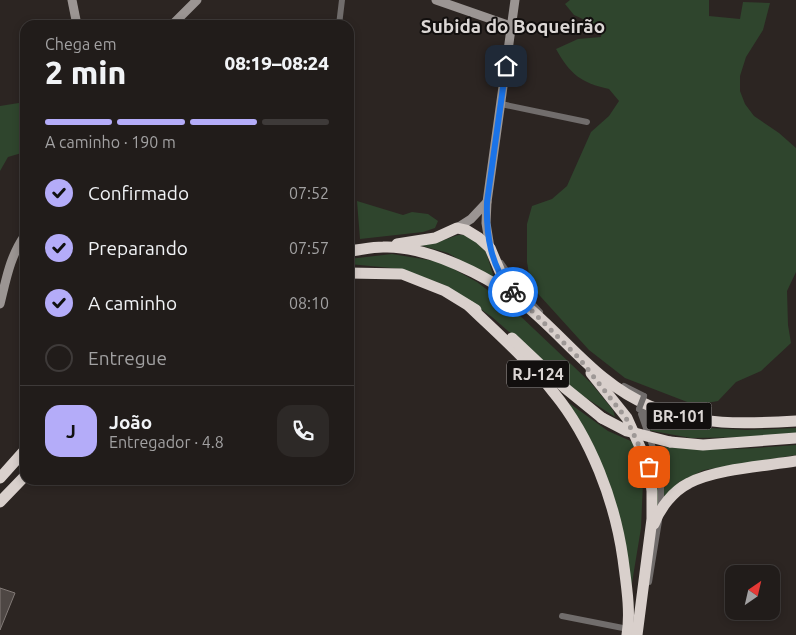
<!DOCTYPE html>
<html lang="pt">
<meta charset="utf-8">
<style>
:root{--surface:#211c1a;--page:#2d2927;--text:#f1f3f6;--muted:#a2a1a2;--line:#3e3a39;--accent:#b4acf9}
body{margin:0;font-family:Ubuntu,sans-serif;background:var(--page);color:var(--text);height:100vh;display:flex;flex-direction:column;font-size:19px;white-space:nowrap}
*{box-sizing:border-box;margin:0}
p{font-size:16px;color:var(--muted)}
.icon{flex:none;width:28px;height:28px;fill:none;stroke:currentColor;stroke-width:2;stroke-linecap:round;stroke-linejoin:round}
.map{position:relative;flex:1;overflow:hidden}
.drawer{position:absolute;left:20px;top:20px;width:334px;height:465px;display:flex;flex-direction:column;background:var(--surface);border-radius:15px;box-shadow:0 2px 8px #0003,0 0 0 1px var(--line)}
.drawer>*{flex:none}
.needle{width:32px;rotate:34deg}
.controls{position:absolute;left:725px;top:565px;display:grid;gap:10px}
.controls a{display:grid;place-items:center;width:55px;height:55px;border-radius:10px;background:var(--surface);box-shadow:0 2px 8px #0003,0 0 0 1px var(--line);font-size:25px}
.pin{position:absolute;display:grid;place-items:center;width:42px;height:42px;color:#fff;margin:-21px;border-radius:10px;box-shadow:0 2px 8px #0006}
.courier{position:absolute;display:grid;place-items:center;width:50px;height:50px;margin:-25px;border:4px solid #1a73e8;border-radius:50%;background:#fff;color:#222;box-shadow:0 1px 6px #0007}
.headline em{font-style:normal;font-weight:800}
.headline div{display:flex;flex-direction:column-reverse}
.headline{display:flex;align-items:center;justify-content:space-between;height:85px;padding:0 25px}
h1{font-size:32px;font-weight:800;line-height:38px}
.bar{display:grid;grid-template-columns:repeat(4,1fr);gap:8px 5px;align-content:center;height:60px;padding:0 25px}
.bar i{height:6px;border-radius:4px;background:var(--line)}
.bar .current{background:var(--accent)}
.bar p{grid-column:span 4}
.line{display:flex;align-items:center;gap:12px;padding:0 25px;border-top:1px solid var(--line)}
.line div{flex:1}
.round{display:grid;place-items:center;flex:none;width:52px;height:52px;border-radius:15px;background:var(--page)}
ol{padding:0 25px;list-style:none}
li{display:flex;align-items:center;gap:15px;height:55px}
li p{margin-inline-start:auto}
li .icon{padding:5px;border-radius:50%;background:var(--accent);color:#111;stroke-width:4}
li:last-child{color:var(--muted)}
li i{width:28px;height:28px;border:2px solid var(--line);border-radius:50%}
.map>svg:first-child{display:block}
.green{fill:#2f452d}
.building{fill:#4e4744;stroke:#827a77}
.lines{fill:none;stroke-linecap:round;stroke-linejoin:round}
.street{stroke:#716d6c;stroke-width:6}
.secondary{stroke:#9b9593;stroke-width:9}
.highway{stroke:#d9d0cc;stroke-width:11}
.street-bridge{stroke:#716d6c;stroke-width:6}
.highway-bridge{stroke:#d9d0cc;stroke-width:11}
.done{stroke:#9e9896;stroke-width:5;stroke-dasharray:0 9}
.route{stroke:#1a73e8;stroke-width:6}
.labels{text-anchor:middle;stroke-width:4;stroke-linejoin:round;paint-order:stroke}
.shield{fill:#120f0e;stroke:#9f9a99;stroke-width:1}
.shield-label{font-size:16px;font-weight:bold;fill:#dbd6d4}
.neighbourhood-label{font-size:19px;font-weight:bold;fill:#dbd6d4;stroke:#120f0e}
</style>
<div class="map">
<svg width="796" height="635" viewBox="0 0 796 635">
<rect width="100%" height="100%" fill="#2c2522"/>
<g class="green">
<path d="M570,0h139v16l31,3 3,-17 27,1 -7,27 -17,27 -6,19v15l5,13 9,12 25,17 17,15v124l-9,19 1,34 3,18 -30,28 -25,11 -18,19 -23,4 -70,-27 -36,-28 -58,-64 -4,-24v-38l5,-18 20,-7 15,-13 24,-54 18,-16 10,-15 -10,-12c-28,-6 -39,-15 -53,-40l22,-10 23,-2 1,-9 -28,-13 -9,-11z"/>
<polygon points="25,102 25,152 8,157 0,171 0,106"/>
<polygon points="357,201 403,215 412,212 428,214 438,221 435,228 423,232 360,239"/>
<polygon points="458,235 469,235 486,252 495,281 448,253 419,245 441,241"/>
<polygon points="392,254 441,262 477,282 515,311 591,383 613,410 615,417 580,394 492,317 447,286 402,269 349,264 349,259"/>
<polygon points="569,403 608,431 633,442 643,482 641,528 630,595 603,472"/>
<polygon points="643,419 691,427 747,430 796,428 796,434 757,437 691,438 647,430"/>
<path d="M650,445c50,7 97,4 146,0v10l-92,15 -25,12 -25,27 1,-35z"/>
</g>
<polygon class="building" points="0,588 15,593 0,630"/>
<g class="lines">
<g class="street">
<polyline points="339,25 342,0"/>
<polyline points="501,104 587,122"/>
<polyline points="501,263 524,295 540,312"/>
<polyline points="624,386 644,396"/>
<polyline points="639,409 663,421 662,423 641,414 658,462 661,478 661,508"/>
<polyline points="649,582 659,521"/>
<polyline points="562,616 628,629"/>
</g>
<g class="secondary">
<polyline points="72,0 77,25"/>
<polyline points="436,0 511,26"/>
<polyline points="172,25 197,0"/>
<polyline points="457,228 471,219 487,202"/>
<polyline points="490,248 486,223 487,202 515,0"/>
<path d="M0,304c6,-24 10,-48 25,-69"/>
</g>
<g class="highway">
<polyline points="397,244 435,238 457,228 466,230 479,238 490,248 504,281 514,293"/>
<path d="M349,251c11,-1 22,-4 34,-4 44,-2 107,30 141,57 43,35 73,80 126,102 47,20 96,18 146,15"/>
<polyline points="349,273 402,274 445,291 476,310"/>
<path d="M469,306c29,28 60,55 85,87 37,45 61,109 69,166 3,24 8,52 4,76"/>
<polyline points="512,338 565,388 602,418"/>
<polyline points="591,373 627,418 649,467 652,491 652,519 637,635"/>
<polyline points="670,442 703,445 796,438"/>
<polyline points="0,478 25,450"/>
<polyline points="0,502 25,476"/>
<path d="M654,524c6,-16 19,-33 35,-41 26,-14 76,-17 107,-22"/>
</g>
<polyline class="street-bridge" points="639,409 644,396"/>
<polyline class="highway-bridge" points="602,418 627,431 670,442"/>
</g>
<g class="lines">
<polyline class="done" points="513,292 579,358 626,418 649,467"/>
<path class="route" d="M506,66l-19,136c-1,32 3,65 26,90"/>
</g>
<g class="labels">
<g class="shield">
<rect x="507" y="360.5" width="62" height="27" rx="4"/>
<rect x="646.5" y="402.5" width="65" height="27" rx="4"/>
</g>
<g class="shield-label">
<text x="538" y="380">RJ-124</text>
<text x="679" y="422">BR-101</text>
</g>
<g class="neighbourhood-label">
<text x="513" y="33">Subida do Boqueirão</text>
</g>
</g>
</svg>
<div class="controls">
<a><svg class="needle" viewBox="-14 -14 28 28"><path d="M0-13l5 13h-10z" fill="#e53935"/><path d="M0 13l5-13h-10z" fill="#a2a1a2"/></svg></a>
</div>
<div class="pin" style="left:649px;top:467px;background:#ea580c"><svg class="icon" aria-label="bag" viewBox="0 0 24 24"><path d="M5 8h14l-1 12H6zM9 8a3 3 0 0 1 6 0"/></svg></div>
<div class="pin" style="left:506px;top:66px;background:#1f2937"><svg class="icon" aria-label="home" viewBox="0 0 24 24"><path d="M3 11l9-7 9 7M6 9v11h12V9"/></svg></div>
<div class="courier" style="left:513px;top:292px"><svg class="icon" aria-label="bike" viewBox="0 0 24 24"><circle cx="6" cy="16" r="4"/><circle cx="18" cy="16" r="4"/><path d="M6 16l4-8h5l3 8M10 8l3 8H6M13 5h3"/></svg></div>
<section class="drawer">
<div class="headline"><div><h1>2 min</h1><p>Chega em</p></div><em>08:19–08:24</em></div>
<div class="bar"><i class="current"></i><i class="current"></i><i class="current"></i><i></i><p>A caminho · 190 m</p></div>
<ol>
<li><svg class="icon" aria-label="check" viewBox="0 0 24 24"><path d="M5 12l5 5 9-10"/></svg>Confirmado<p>07:52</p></li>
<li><svg class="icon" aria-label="check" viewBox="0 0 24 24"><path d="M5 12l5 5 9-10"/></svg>Preparando<p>07:57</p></li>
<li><svg class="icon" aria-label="check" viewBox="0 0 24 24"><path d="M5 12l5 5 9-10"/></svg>A caminho<p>08:10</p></li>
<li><i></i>Entregue</li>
</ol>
<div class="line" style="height:90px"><b class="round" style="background:var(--accent);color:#111">J</b><div><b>João</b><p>Entregador · 4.8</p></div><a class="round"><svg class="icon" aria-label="phone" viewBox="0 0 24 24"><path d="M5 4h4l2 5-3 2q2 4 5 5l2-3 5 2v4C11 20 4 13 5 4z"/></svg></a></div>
</section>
</div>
